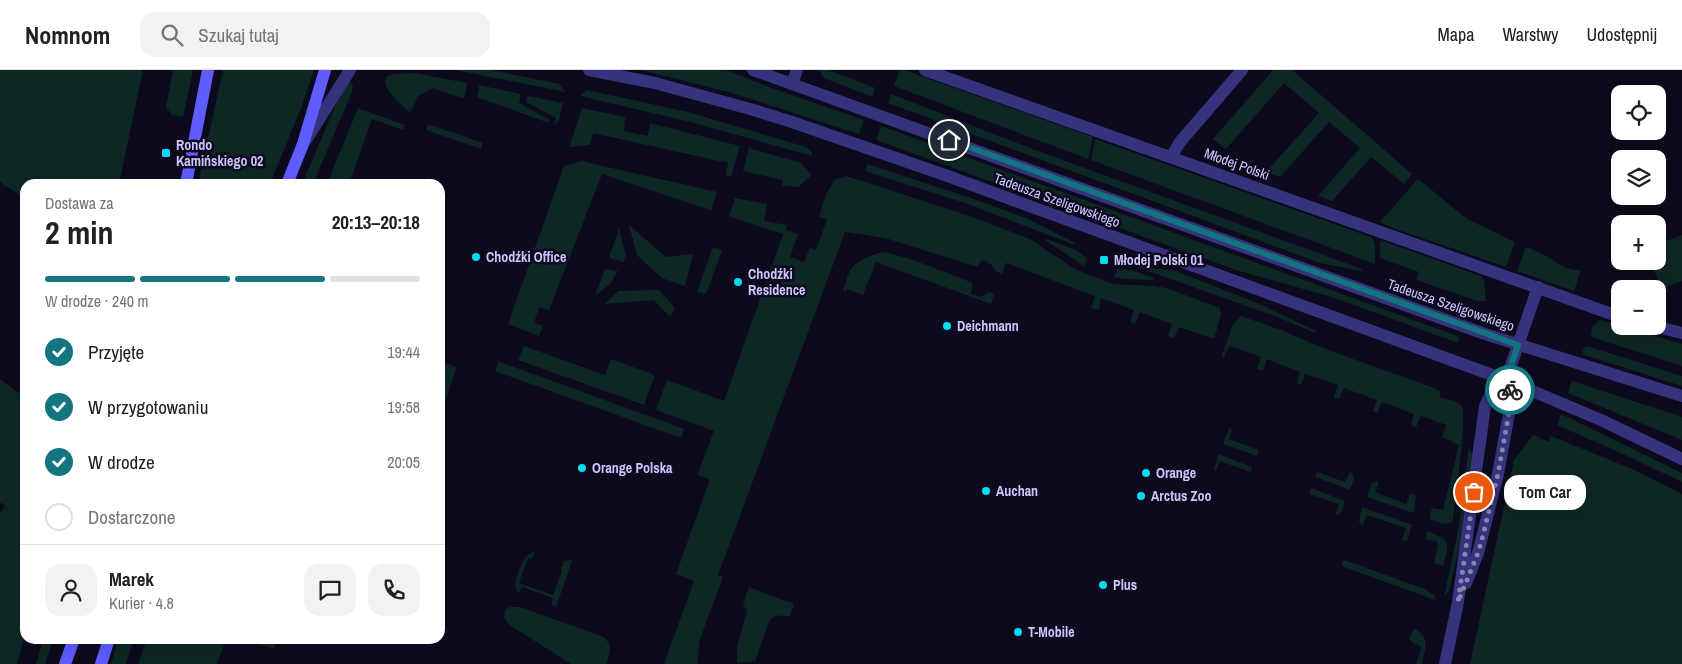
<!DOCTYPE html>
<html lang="pl">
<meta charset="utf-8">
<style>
:root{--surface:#fff;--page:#f2f2f2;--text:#202124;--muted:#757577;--line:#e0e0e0;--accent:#127580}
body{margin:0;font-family:"Archivo Narrow",sans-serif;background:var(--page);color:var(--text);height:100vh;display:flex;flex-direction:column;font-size:19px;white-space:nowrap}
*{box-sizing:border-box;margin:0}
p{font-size:16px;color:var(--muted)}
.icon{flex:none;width:28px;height:28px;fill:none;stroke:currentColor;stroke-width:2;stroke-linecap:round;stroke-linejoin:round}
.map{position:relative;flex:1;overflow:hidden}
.side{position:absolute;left:20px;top:109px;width:425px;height:465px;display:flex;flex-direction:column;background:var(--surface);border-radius:15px;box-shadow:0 5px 20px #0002}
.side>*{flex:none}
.controls{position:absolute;left:1611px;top:15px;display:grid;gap:10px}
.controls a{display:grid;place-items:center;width:55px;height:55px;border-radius:10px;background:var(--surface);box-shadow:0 5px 20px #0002;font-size:25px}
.pin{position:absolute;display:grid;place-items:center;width:42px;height:42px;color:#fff;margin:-21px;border:2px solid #fff;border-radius:50%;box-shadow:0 1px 5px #0007}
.courier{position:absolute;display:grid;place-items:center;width:50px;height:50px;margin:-25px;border:4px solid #127580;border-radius:50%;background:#fff;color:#222;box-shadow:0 1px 6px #0007}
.bubble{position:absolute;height:35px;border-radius:15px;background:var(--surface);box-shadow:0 5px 20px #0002;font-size:16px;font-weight:700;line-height:35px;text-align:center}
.headline em{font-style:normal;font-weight:700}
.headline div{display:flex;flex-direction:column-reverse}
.headline{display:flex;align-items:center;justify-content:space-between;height:85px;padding:0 25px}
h1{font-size:32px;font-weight:700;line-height:38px}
.bar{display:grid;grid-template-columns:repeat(4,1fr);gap:8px 5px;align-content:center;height:60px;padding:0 25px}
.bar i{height:6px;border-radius:4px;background:var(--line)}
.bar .selected{background:var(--accent)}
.bar p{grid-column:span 4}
.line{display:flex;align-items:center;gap:12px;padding:0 25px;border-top:1px solid var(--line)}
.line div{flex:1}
.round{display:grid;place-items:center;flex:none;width:52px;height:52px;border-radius:15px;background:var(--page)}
ol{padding:0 25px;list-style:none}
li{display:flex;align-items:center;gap:15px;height:55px}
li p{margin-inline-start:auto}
li .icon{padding:5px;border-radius:50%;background:var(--accent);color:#fff;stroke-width:4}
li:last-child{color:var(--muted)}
li i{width:28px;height:28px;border:2px solid var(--line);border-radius:50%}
header{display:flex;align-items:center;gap:30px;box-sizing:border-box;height:70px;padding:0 25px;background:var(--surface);border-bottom:1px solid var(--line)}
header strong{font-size:24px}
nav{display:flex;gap:28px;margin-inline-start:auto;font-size:18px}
.search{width:350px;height:45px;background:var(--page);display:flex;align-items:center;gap:12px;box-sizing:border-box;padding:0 18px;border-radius:15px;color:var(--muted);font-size:19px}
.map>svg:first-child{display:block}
.green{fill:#0d2725}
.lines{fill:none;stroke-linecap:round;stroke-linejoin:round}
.minor{stroke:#35337e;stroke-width:12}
.tertiary{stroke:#35337e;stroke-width:12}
.secondary{stroke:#5f5dff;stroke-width:12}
.done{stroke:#8984b0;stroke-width:5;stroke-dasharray:0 9}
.route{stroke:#127580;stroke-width:6}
.poi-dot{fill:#00dcf1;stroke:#0d0a1d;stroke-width:2}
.labels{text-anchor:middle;stroke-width:5;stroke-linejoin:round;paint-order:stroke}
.poi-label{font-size:14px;font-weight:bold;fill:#ccc6ff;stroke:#0d0a1d;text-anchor:start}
.street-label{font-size:14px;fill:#ccc6ff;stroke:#0d0a1d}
</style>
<header>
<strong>Nomnom</strong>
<div class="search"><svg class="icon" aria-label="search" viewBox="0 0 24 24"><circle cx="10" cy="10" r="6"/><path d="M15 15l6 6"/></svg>Szukaj tutaj</div>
<nav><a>Mapa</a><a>Warstwy</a><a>Udostępnij</a></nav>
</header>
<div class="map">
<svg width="1682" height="594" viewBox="0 0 1682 594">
<rect width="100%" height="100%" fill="#0d0a1d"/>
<g class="green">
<polygon points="0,0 143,0 119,114 25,114 25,128 0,112"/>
<polygon points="173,0 193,0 183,47 172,45 166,37"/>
<polygon points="223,0 314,0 301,38 270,114 198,114"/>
<polygon points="455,0 491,0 560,14 565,22"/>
<polygon points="642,0 726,0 774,19 864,50 859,64 732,23"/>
<polygon points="819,0 828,0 875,18 872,27 824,8"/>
<polygon points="900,0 904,0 1093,67 1088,89 894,16"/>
<polygon points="1273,0 1292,0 1412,104 1404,114 1371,87 1332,131 1318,126 1360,78 1329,52 1280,107 1266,102 1319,43 1284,13 1226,79 1213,69"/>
<path d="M415,3l52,10 -3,16 -30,-11 -16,8 -8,17c-8,-8 -29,-24 -24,-36l7,-3z"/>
<polygon points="350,11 353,17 352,22 313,114 302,114 337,32"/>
<polygon points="479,15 521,24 519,33 550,50 549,53 477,27"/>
<polygon points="587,20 688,42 806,77 812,82 812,86 687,51 580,26"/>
<polygon points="891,24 1038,81 1362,199 1361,201 1320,193 888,33"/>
<polygon points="528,26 563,33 559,50 554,55 556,48 526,32"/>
<polygon points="358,38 405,55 403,60 372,49 349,114 327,114"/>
<polygon points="582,38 625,47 624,61 648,66 650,53 740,76 731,107 726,105 728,93 593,63 590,75 569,77"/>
<polygon points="428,54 483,73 481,79 426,60"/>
<polygon points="881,56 1460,267 1458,273 1335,228 1236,200 876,70"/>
<polygon points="1095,69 1371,167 1375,173 1375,194 1091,90"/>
<polygon points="749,78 801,93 812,105 798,117 782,116 783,110 743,101"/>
<polygon points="581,91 717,122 711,140 602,104 549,240 539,237 534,253 543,256 539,266 508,254 564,96"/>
<polygon points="867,94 968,127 1026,148 1075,173 1075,175 968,134 865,101"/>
<polygon points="846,106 967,145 1030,169 1072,197 1084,203 1113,214 1154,216 1166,218 1220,238 1221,245 1214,269 1179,257 1174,268 1168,266 1172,254 1140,242 1135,254 1130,252 1134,240 1101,228 1099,240 1091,238 1095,226 1006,193 1002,204 995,201 990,193 982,190 977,197 885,168 845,162 718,505 723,507 700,569 697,594 664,594 694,511 676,504 710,409 697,405 714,361 656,340 667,310 724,331 783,164 729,146 735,128 767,134 764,151 787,155 786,160 798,164 790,187 804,192 810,178 816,180 827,149 819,147 826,125 834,110"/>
<polygon points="1418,109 1467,149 1515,172 1506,197 1393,158 1380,152"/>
<polygon points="629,155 666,187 693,184 685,216 662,208 637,185"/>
<polygon points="619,158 626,187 623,192 609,188"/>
<polygon points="1682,165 1682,211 1662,219 1650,191 1658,191 1658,174"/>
<polygon points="1046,169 1074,179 1087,188 1084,196 1045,170"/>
<polygon points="1380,170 1481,206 1484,211 1486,231 1477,231 1416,210 1419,202 1380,188"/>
<polygon points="713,177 722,180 706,224 697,222"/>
<path d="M1526,177c7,3 15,6 22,10 11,7 19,14 33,13l-7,21 -57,-20z"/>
<path d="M886,182l30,9 57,22 -2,11 9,3 9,-5 5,2 -3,10 -115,-42 -13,33 -16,-6 -1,2 -3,-1c2,-6 4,-14 7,-19 6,-11 24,-18 36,-19z"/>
<polygon points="1135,195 1176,201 1257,233 1316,261 1315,263 1275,246 1134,196"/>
<polygon points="605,199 618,201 610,214 595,226"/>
<polygon points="1117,199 1131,200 1154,208 1153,210 1123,209 1114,207"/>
<polygon points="659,220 675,238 670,247 654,230 604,234 619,221"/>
<path d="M1241,246l40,14 47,20 106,38 6,3v6c6,2 18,4 22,9 5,10 -7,101 -10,117l-8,1 -15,-5 3,-11 11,2 16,-65 -17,-8 4,-12 -25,-9 -5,11 -5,-2 3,-11 -32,-12 -5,11 -4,-2 4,-11 -33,-12 -5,11 -5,-2 4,-12 -33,-11 -4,11 -4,-2 3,-11 -33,-13 -4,12 -6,-2 4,-12 -32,-11 -5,11 -2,-1 10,-30z"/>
<polygon points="1600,250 1682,274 1682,296 1591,267 1592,257"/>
<polygon points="524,276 605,305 611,289 655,305 644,335 518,290"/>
<polygon points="1587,276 1682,306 1682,316 1582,284 1584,278"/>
<polygon points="440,291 457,297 440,345"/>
<polygon points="498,291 684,359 681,368 495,301"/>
<polygon points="0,309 25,327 25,566 17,594 0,594 0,444 5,436 0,432"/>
<polygon points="1572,311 1682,347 1682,370 1568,323"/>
<polygon points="1561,344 1682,403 1682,412 1621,383 1557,355"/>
<polygon points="1230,357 1232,359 1229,369 1259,380 1257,386 1223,374"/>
<polygon points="1533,365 1549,372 1551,366 1632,399 1682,424 1682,594 1470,594 1514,390"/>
<polygon points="1469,377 1473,385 1463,461 1449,521 1444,527 1458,461"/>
<polygon points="1219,384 1252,397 1251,402 1220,391 1215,402 1214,399"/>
<polygon points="1317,402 1345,412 1350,402 1351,402 1354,409 1350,420 1315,407"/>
<polygon points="1374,412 1379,412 1375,422 1406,434 1410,424 1416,425 1414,443 1367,427 1371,415"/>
<polygon points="1311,418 1345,431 1341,443 1335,446 1339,434 1309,424"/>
<polygon points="1362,437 1412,455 1407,471 1402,470 1406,458 1367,445 1362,456 1359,451"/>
<path d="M1427,461c25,9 22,12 16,35l-9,-3 4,-21 -13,-3z"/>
<path d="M535,482l-3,7 -4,-1 -9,25 34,12 9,-24 -1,-1 3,-9 5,-1 3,1 -16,46 -5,-3 2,-6 -31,-11 -3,6 -4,-6c2,-12 7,-33 20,-35z"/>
<polygon points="1344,490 1425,519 1435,526 1435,530 1344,497 1342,493"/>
<path d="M749,517l45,17 -4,12c-9,2 -12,-5 -21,6l-14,39 -18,2v-16l10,-36 -4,-7z"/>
<path d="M510,537h10l84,30c9,8 6,17 2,27h-35l-63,-40 -4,-7 1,-7z"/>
<path d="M1414,558c17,10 11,19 8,36h-6l6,-17 -11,-5v-2l-2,-1z"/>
<polygon points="43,569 53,569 45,594 36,594"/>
<polygon points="118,569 134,569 126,594 111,594"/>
<polygon points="147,569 226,569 217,594 138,594"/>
<polygon points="243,569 278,569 274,579"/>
</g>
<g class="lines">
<g class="minor">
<polyline points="925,0 1620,247"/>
<polyline points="792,14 797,0"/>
<polyline points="1171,87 1180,72 1242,0"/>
<polyline points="1653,256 1682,263"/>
<polyline points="1506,310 1538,217"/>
<polyline points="1466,513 1478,483 1498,404 1512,327 1506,310"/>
<polyline points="1445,594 1458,532 1485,336 1492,321 1506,310"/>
</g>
<g class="tertiary">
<polyline points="589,0 655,13 750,39 789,51 942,104 1506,310 1601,350 1682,389"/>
<polyline points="753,0 1485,264 1682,326"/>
<polyline points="306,70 350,0"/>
</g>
<g class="secondary">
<polyline points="186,114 208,0"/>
<polyline points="287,114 303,74 325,0"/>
<polyline points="65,594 74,569"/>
<polyline points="101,594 109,569"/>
</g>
</g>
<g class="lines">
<polyline class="done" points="1474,422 1458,532 1478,483 1482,469 1498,404 1512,326 1510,320"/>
<polyline class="route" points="949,70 1518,275 1506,310 1510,320"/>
</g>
<g class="poi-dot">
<rect x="161" y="78" width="10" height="10" rx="2.5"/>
<circle cx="476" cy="187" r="5"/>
<rect x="1099" y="185" width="10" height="10" rx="2.5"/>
<circle cx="738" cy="212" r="5"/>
<circle cx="947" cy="256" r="5"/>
<circle cx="582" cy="398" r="5"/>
<circle cx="1146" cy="403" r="5"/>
<circle cx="986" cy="421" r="5"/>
<circle cx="1141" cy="426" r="5"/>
<circle cx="1103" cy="515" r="5"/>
<circle cx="1018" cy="562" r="5"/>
</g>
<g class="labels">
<g class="poi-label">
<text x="176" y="80">Rondo<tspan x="176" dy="16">Kamińskiego 02</tspan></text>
<text x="486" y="192">Chodźki Office</text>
<text x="1114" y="195">Młodej Polski 01</text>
<text x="748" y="209">Chodźki<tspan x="748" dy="16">Residence</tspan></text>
<text x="957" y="261">Deichmann</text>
<text x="592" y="403">Orange Polska</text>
<text x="1156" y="408">Orange</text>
<text x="996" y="426">Auchan</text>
<text x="1151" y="431">Arctus Zoo</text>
<text x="1113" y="520">Plus</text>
<text x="1028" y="567">T-Mobile</text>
</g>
<g class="street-label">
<text transform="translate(1237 94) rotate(20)" y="5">Młodej Polski</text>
<text transform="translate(1057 130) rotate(20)" y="5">Tadeusza Szeligowskiego</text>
<text transform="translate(1451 235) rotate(19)" y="5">Tadeusza Szeligowskiego</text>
</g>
</g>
</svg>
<div class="controls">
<a><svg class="icon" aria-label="locate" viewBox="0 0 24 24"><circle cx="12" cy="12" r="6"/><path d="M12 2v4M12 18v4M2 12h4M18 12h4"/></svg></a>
<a><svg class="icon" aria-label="layers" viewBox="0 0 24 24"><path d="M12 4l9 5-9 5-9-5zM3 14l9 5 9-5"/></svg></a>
<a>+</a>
<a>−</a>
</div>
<div class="pin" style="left:1474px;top:422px;background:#ea580c"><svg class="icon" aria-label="bag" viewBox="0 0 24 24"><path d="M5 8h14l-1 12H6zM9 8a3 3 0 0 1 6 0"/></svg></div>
<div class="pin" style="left:949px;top:70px;background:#1f2937"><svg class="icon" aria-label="home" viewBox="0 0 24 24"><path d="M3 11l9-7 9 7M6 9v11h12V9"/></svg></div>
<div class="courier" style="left:1510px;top:320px"><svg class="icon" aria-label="bike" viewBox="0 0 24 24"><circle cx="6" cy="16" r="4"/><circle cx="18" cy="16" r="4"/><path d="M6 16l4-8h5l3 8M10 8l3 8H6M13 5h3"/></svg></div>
<div class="bubble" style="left:1504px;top:405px;width:82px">Tom Car</div>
<section class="side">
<div class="headline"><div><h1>2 min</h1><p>Dostawa za</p></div><em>20:13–20:18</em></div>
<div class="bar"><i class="selected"></i><i class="selected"></i><i class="selected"></i><i></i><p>W drodze · 240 m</p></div>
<ol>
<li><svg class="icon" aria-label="check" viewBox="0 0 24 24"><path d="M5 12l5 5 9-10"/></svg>Przyjęte<p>19:44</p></li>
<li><svg class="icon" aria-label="check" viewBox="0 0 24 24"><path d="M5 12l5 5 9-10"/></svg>W przygotowaniu<p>19:58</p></li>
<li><svg class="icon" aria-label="check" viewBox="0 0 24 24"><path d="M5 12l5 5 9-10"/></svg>W drodze<p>20:05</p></li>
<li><i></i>Dostarczone</li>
</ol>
<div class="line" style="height:90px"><a class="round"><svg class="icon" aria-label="person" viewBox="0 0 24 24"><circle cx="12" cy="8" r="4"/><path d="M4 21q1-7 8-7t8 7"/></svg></a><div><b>Marek</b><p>Kurier · 4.8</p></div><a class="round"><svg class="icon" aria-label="chat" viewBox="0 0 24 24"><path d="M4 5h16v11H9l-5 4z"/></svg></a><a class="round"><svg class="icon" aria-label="phone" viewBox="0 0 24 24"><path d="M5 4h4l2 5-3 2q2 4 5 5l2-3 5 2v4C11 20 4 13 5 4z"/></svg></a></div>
</section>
</div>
